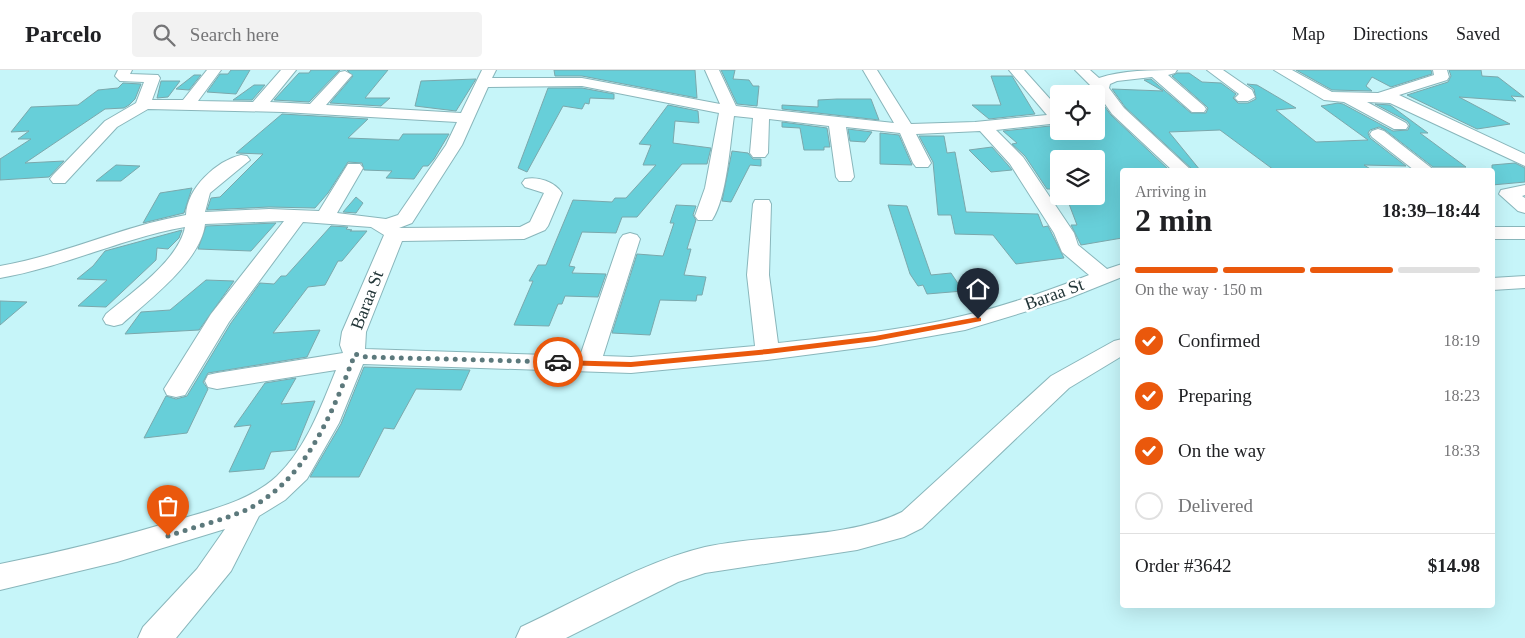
<!DOCTYPE html>
<meta charset="utf-8">
<style>
:root{--surface:#fff;--page:#f2f2f2;--text:#202124;--muted:#757577;--line:#e0e0e0;--accent:#ea580c}
body{margin:0;font-family:"Times New Roman",serif;background:var(--page);color:var(--text);height:100vh;display:flex;flex-direction:column;font-size:19px;white-space:nowrap}
*{box-sizing:border-box;margin:0}
p{font-size:16px;color:var(--muted)}
.icon{flex:none;width:28px;height:28px;fill:none;stroke:currentColor;stroke-width:2;stroke-linecap:round;stroke-linejoin:round}
.map{position:relative;flex:1;overflow:hidden}
.drawer{position:absolute;left:1120px;top:98px;width:375px;height:440px;display:flex;flex-direction:column;background:var(--surface);border-radius:5px;box-shadow:0 5px 20px #0002}
.drawer>*{flex:none}
.tools{position:absolute;left:1050px;top:15px;display:grid;gap:10px}
.tools a{display:grid;place-items:center;width:55px;height:55px;border-radius:5px;background:var(--surface);box-shadow:0 5px 20px #0002;font-size:25px}
.pin{position:absolute;display:grid;place-items:center;width:42px;height:42px;color:#fff;margin:-51px -21px;border-radius:50% 50% 50% 0;rotate:-45deg;box-shadow:0 0 5px #0007}
.pin .icon{rotate:45deg}
.courier{position:absolute;display:grid;place-items:center;width:50px;height:50px;margin:-25px;border:4px solid #ea580c;border-radius:50%;background:#fff;color:#222;box-shadow:0 1px 6px #0007}
.summary em{font-style:normal;font-weight:700}
.summary div{display:flex;flex-direction:column-reverse}
.summary{display:flex;align-items:center;justify-content:space-between;height:85px;padding:0 15px}
h1{font-size:32px;font-weight:700;line-height:38px}
.bar{display:grid;grid-template-columns:repeat(4,1fr);gap:8px 5px;align-content:center;height:60px;padding:0 15px}
.bar i{height:6px;border-radius:4px;background:var(--line)}
.bar .on{background:var(--accent)}
.bar p{grid-column:span 4}
.line{display:flex;align-items:center;gap:12px;padding:0 15px;border-top:1px solid var(--line)}
.line div{flex:1}
ol{padding:0 15px;list-style:none}
li{display:flex;align-items:center;gap:15px;height:55px}
li p{margin-inline-start:auto}
li .icon{padding:5px;border-radius:50%;background:var(--accent);color:#fff;stroke-width:4}
li:last-child{color:var(--muted)}
li i{width:28px;height:28px;border:2px solid var(--line);border-radius:50%}
header{display:flex;align-items:center;gap:30px;box-sizing:border-box;height:70px;padding:0 25px;background:var(--surface);border-bottom:1px solid var(--line)}
header strong{font-size:24px}
nav{display:flex;gap:28px;margin-inline-start:auto;font-size:18px}
.search{width:350px;height:45px;background:var(--page);display:flex;align-items:center;gap:12px;box-sizing:border-box;padding:0 18px;border-radius:5px;color:var(--muted);font-size:19px}
.map>svg:first-child{display:block}
.building{fill:#67cfd9;stroke:#7ba8ac}
.lines{fill:none;stroke-linecap:round;stroke-linejoin:round}
.street-casing{stroke:#89b6bb;stroke-width:2}
.street{fill:#fff;fill-rule:evenodd}
.route{fill:#ea580c}
.done{stroke:#5c797c;stroke-width:5;stroke-dasharray:0 9}
.labels{text-anchor:middle;stroke-width:4.5;stroke-linejoin:round;paint-order:stroke}
.street-label{font-size:18px;fill:#233638;stroke:#fff}
</style>
<header>
<strong>Parcelo</strong>
<div class="search"><svg class="icon" aria-label="search" viewBox="0 0 24 24"><circle cx="10" cy="10" r="6"/><path d="M15 15l6 6"/></svg>Search here</div>
<nav><a>Map</a><a>Directions</a><a>Saved</a></nav>
</header>
<div class="map">
<svg width="1525" height="568" viewBox="0 0 1525 568">
<rect width="100%" height="100%" fill="#c6f5f9"/>
<g class="building">
<polygon points="231,0 250,0 236,24 207,22 220,4 228,4"/>
<polygon points="311,0 340,0 309,32 274,30 299,3 309,3"/>
<polygon points="347,0 388,0 365,28 390,28 381,36 330,33 353,6"/>
<polygon points="554,0 695,0 697,28 582,6 555,6"/>
<polygon points="721,0 735,0 733,9 749,10 753,16 759,16 757,36 737,34"/>
<polygon points="1296,0 1431,0 1432,4 1391,17 1372,7 1366,16 1372,21 1332,20"/>
<polygon points="1449,0 1481,0 1482,6 1498,7 1524,27 1511,26 1516,31 1459,27 1510,54 1477,59 1407,25 1448,12 1451,6"/>
<polygon points="1177,3 1189,3 1202,12 1221,13 1236,24 1233,28 1238,33 1248,33 1256,29 1254,19 1247,14 1257,15 1296,38 1276,40 1316,72 1368,70 1321,36 1338,33 1343,34 1393,61 1408,60 1410,55 1407,51 1375,34 1390,35 1428,63 1420,63 1466,97 1433,97 1385,60 1379,57 1370,60 1368,63 1370,68 1406,96 1364,95 1372,100 1274,100 1220,60 1169,62 1200,100 1193,100 1125,37 1112,19 1163,21 1144,10 1151,9 1191,43 1206,43 1208,38 1205,35 1172,6"/>
<polygon points="194,5 201,5 189,20 176,19"/>
<polygon points="991,6 1012,6 1035,44 989,49 972,35 1001,35"/>
<polygon points="476,9 456,41 415,36 421,11"/>
<polygon points="161,11 180,11 168,27 157,28"/>
<polygon points="123,13 141,14 135,29 129,35 124,38 105,39 25,93 64,91 49,107 0,110 0,89 31,69 18,69 29,61 11,62 31,37 78,35 98,20 118,18"/>
<polygon points="254,15 265,15 252,30 233,30"/>
<polygon points="548,18 582,18 614,24 614,29 590,28 589,34 585,33 582,39 563,36 527,102 518,98"/>
<polygon points="1096,25 1111,45 1169,100 1122,100 1122,168 1081,175 1071,155 1077,155 1066,126 1096,126 1096,89 1059,89 1059,119 1047,119 1025,86 1012,74 1017,73 1003,61 1050,56 1054,61 1096,61"/>
<polygon points="837,29 871,29 879,50 782,39 782,35 818,37 818,30"/>
<polygon points="668,35 698,41 699,53 675,51 673,73 711,78 707,94 682,94 637,147 622,147 616,163 582,162 569,196 575,197 572,203 606,204 598,227 565,226 562,234 558,234 549,256 514,255 533,211 529,211 538,195 546,195 573,130 612,132 615,128 626,128 656,95 643,95 651,75 639,74"/>
<polygon points="282,44 368,49 348,68 399,70 403,64 449,64 434,89 428,96 423,96 414,109 386,108 392,101 364,100 362,93 348,92 328,123 315,138 269,137 207,140 211,128 220,127 263,84 236,83"/>
<polygon points="782,52 827,58 830,77 824,77 824,80 804,80 800,58 782,57"/>
<polygon points="848,59 872,62 865,72 850,71"/>
<polygon points="880,63 899,65 912,95 880,94"/>
<polygon points="919,66 944,66 947,83 955,82 966,142 1038,144 1043,157 1048,156 1064,188 1016,194 993,165 955,164 951,145 938,145 933,92"/>
<polygon points="992,77 1008,95 1012,100 991,102 969,80"/>
<polygon points="732,81 748,83 753,89 761,89 761,96 750,95 731,132 722,131"/>
<polygon points="1515,93 1525,98 1525,112 1492,115 1492,95"/>
<polygon points="116,95 140,96 121,111 96,111"/>
<polygon points="192,118 184,143 143,153 160,123"/>
<polygon points="356,127 363,133 356,143 343,142"/>
<polygon points="676,135 696,136 693,145 696,150 687,179 691,179 684,205 706,207 702,225 697,225 696,231 660,230 650,265 612,263 637,184 663,186 674,153 670,153"/>
<polygon points="888,135 907,136 931,205 951,203 963,221 927,224 923,215 918,216 910,204"/>
<polygon points="276,153 251,181 198,179 206,156"/>
<polygon points="331,156 348,157 346,159 352,160 350,161 367,161 342,191 338,191 325,215 308,217 273,263 320,260 307,287 208,303 203,312 208,319 187,363 144,368 166,326 176,329 187,326 231,253 260,213 274,214 281,206 286,206"/>
<polygon points="182,160 179,168 168,179 157,178 156,190 106,237 78,236 107,210 77,209 93,196 105,181"/>
<polygon points="206,210 234,211 199,260 125,264 141,242 170,240"/>
<polygon points="0,231 27,232 0,255"/>
<polygon points="364,297 470,300 461,320 416,319 394,359 384,358 359,407 310,407 341,354"/>
<polygon points="296,308 281,334 315,331 295,380 271,382 264,399 229,402 251,355 234,357 265,313"/>
</g>
<g class="lines">
<defs>
<g id="street">
<path d="M118,0h14l-2,4 28,1 2,3 -8,22h31l24,-30h14l-23,31 55,1 28,-32h15l-26,32 40,2 30,-32 5,-1 7,4 -26,30 135,8 21,-43h14l-4,8h90l138,26 -15,-34h14l17,36 158,17 -31,-53h14l34,54 64,-2 72,-7 -38,-45h15l35,39v14l-63,7 27,27 51,76 4,12 29,24 15,-5v13l-55,22 -102,31 -90,16 -108,14 -136,13 -268,-9 -24,59 -32,56 -22,21 -26,16 -28,55 -55,67h-38l5,-11 54,-58 28,-40 -108,33 -117,28v-26c61,-12 121,-27 181,-45 33,-10 70,-19 96,-43 29,-28 44,-69 59,-106l-119,19 -9,-2 -3,-6 3,-6 9,-2 126,-20 -3,-8 2,-13 42,-97 -13,-8 -68,-5 -74,100 -44,73 -9,2 -9,-2 -3,-6 47,-75 73,-93 -79,3c-4,37 -56,76 -83,100l-8,2 -8,-2 -3,-5 3,-5c25,-21 73,-54 79,-87 -63,11 -121,40 -185,51v-12c64,-11 122,-40 186,-51 1,-27 30,-54 55,-60l6,1 3,4 -40,33 -5,19 64,-3 50,2 29,-47h12l3,4 -26,45 49,6 12,-4 48,-70 11,-23 -174,-10 -135,-3 -31,18 -52,56h-12l-3,-4 3,-4 52,-54 31,-18 8,-21 -24,-1 -5,-5zM582,16l137,27 -14,75 -10,28 3,4h14c15,-22 18,-77 22,-104l19,2 -3,35 3,4h12l3,-4 1,-34 60,7 7,51 3,4h12l3,-4 -8,-50 54,6 13,30 3,4h12l3,-4 -15,-29 64,-3 30,33 44,69 8,19 27,23c-41,16 -84,31 -127,41 -60,15 -123,20 -184,27l-9,-68 2,-71 -2,-4h-14l-2,4 -6,71 8,71 -124,11 -28,-1 37,-117 -3,-4 -7,-2 -7,2 -3,4 -40,117 -215,-7 1,-17 36,-91 122,-2 21,-9 3,-4 14,-33c-7,-11 -24,-17 -37,-14l-3,4 3,4 19,6 -14,29 -10,5 -121,1 13,-5 50,-78 26,-58z"/>
<path d="M1075,0h15l9,8c24,-8 52,-8 78,-8l-2,3 -7,2 36,31 2,3 -2,3h-12l-40,-35 -35,4 -7,3 -1,4 15,20 67,62h-19l-60,-56 -16,-23z"/>
<polygon points="1207,0 1223,0 1252,20 1255,27 1248,31 1238,31 1235,28 1239,24"/>
<polygon points="1274,0 1292,0 1332,22 1378,23 1434,5 1433,0 1447,0 1449,7 1447,10 1399,25 1525,84 1525,96 1390,33 1367,32 1406,53 1408,56 1406,59 1394,59 1344,32 1324,30"/>
<polygon points="1378,59 1384,61 1434,100 1414,100 1372,67 1370,64 1372,61"/>
<polygon points="1525,115 1525,125 1522,126 1525,128 1525,143 1518,141 1499,124 1501,120"/>
<rect x="1492" y="157" width="33" height="12"/>
<polygon points="1525,206 1525,218 1492,220 1492,208"/>
<path d="M1122,269v17l-53,32 -147,140 -18,9 -47,13 -152,23 -27,9 -112,56h-50l5,-11c56,-26 124,-66 184,-80 60,-13 142,-8 197,-35l149,-136 63,-35z"/>
</g>
</defs>
<use href="#street" class="street-casing"/>
<use href="#street" class="street"/>
</g>
<polygon class="route" points="978,247 981,248 981,251 875,271 768,284 631,297 558,295 554,292 558,290 631,292 768,279 875,266"/>
<g class="lines">
<path class="done" d="M168,466c23,-8 59,-17 80,-27 59,-30 84,-96 107,-155l11,3 192,5"/>
</g>
<g class="labels">
<g class="street-label">
<text transform="translate(1054 224) rotate(-20)" y="6">Baraa St</text>
<text transform="translate(367 230) rotate(-69)" y="6">Baraa St</text>
</g>
</g>
</svg>
<div class="tools">
<a><svg class="icon" aria-label="locate" viewBox="0 0 24 24"><circle cx="12" cy="12" r="6"/><path d="M12 2v4M12 18v4M2 12h4M18 12h4"/></svg></a>
<a><svg class="icon" aria-label="layers" viewBox="0 0 24 24"><path d="M12 4l9 5-9 5-9-5zM3 14l9 5 9-5"/></svg></a>
</div>
<div class="pin" style="left:168px;top:466px;background:#ea580c"><svg class="icon" aria-label="bag" viewBox="0 0 24 24"><path d="M5 8h14l-1 12H6zM9 8a3 3 0 0 1 6 0"/></svg></div>
<div class="pin" style="left:978px;top:249px;background:#1f2937"><svg class="icon" aria-label="home" viewBox="0 0 24 24"><path d="M3 11l9-7 9 7M6 9v11h12V9"/></svg></div>
<div class="courier" style="left:558px;top:292px"><svg class="icon" aria-label="car" viewBox="0 0 24 24"><path d="M5 17H2v-5l4-1 3-4h7l3 4 3 1v5h-3M9 17h6M6 11h13"/><circle cx="7" cy="17" r="2"/><circle cx="17" cy="17" r="2"/></svg></div>
<section class="drawer">
<div class="summary"><div><h1>2 min</h1><p>Arriving in</p></div><em>18:39–18:44</em></div>
<div class="bar"><i class="on"></i><i class="on"></i><i class="on"></i><i></i><p>On the way · 150 m</p></div>
<ol>
<li><svg class="icon" aria-label="check" viewBox="0 0 24 24"><path d="M5 12l5 5 9-10"/></svg>Confirmed<p>18:19</p></li>
<li><svg class="icon" aria-label="check" viewBox="0 0 24 24"><path d="M5 12l5 5 9-10"/></svg>Preparing<p>18:23</p></li>
<li><svg class="icon" aria-label="check" viewBox="0 0 24 24"><path d="M5 12l5 5 9-10"/></svg>On the way<p>18:33</p></li>
<li><i></i>Delivered</li>
</ol>
<div class="line" style="height:65px"><div>Order #3642</div><b>$14.98</b></div>
</section>
</div>
